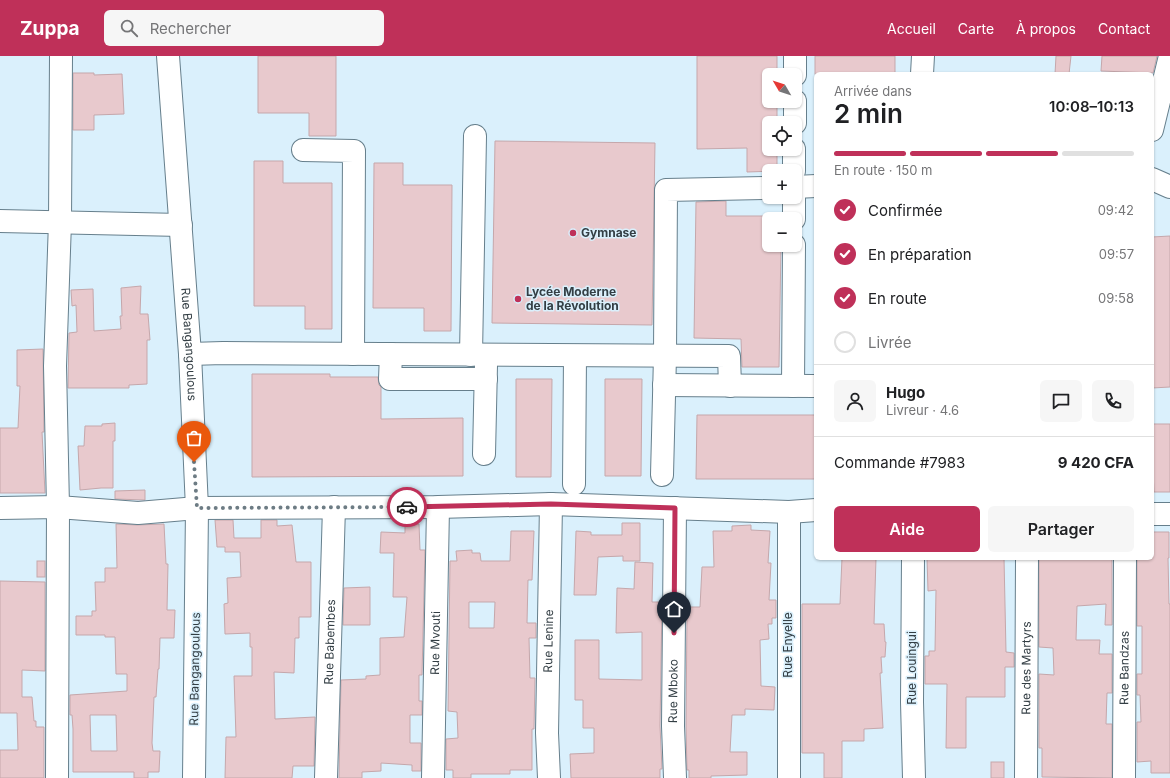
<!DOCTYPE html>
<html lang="fr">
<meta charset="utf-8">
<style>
:root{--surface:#fff;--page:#f6f6f6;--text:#202124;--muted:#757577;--line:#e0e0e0;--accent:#bf3059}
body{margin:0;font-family:Inter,sans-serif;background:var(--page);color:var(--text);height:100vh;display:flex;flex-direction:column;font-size:15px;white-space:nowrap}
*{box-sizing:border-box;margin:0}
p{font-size:13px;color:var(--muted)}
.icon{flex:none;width:22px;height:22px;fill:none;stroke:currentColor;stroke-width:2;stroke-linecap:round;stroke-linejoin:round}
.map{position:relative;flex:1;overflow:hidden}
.sheet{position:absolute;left:814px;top:16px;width:340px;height:488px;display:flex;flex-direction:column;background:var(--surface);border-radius:6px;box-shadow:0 1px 3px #0004}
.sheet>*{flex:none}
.needle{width:26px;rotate:309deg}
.buttons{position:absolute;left:762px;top:12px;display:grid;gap:8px}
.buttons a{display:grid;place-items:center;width:40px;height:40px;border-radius:6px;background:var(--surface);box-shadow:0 1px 3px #0004;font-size:20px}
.pin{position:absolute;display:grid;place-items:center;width:34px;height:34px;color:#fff;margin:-41px -17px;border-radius:50% 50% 50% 0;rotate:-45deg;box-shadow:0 0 4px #0007}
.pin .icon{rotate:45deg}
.courier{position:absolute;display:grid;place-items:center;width:40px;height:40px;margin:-20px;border:3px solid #bf3059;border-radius:50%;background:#fff;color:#222;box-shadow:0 1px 5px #0007}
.summary em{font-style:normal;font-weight:600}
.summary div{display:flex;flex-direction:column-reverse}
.summary{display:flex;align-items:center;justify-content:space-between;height:68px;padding:0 20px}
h1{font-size:26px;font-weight:600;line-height:30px}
.bar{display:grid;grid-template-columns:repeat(4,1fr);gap:6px 4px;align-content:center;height:48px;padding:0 20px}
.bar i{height:5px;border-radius:3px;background:var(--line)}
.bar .active{background:var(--accent)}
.bar p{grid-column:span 4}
.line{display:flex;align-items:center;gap:10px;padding:0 20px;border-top:1px solid var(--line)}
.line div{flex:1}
.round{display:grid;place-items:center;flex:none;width:42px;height:42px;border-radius:6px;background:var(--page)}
ol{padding:0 20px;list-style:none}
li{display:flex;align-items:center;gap:12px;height:44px}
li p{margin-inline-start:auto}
li .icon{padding:4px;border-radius:50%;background:var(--accent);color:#fff;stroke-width:4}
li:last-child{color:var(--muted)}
li i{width:22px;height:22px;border:2px solid var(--line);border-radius:50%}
.primary-button{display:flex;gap:8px;margin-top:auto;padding:8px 20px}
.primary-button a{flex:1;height:46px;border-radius:6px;background:var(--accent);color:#fff;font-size:16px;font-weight:600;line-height:46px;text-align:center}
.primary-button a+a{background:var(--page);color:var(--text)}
header{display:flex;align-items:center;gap:24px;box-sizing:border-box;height:56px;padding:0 20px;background:var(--accent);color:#fff}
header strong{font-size:19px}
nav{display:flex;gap:22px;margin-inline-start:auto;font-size:14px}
.search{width:280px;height:36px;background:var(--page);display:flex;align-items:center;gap:10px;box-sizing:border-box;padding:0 14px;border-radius:6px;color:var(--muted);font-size:15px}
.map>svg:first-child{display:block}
.building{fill:#e8c9cd;stroke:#c5a7ab;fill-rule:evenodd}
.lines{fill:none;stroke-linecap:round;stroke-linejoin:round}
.minor-casing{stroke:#667f8c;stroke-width:24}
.minor{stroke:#fff;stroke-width:22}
.done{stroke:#6d7c84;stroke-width:4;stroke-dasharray:0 7.2}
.route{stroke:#bf3059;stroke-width:5}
.poi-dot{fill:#bf3059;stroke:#daf0fc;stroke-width:1.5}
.labels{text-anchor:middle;stroke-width:3;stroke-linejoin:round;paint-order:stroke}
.poi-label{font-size:12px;font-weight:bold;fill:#333e44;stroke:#daf0fc;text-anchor:start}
.street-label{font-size:12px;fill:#333e44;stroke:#daf0fc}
</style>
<header>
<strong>Zuppa</strong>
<div class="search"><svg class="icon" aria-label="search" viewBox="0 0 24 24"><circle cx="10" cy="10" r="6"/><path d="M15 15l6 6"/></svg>Rechercher</div>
<nav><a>Accueil</a><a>Carte</a><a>À propos</a><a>Contact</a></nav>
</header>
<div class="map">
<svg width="1170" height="722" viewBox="0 0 1170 722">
<rect width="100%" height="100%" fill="#daf0fc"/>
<g class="building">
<polygon points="258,0 336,0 336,80 309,80 309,57 258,57"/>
<polygon points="697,0 777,0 777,19 769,19 769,45 777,45 777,67 769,67 769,93 777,93 777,115 747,116 747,92 697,93"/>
<rect x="815" y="0" width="80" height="18"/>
<polygon points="1056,0 1071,0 1069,18 1055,18"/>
<polygon points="1102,0 1157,0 1153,17 1101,15"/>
<polygon points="73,17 94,17 94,19 122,18 124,58 94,59 94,74 73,74"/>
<polygon points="495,85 655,87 652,269 492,267"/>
<polygon points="254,105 283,105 283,127 332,127 332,273 305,273 305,250 254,250"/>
<polygon points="374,107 403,107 403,129 452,129 451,275 424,275 424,252 373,252"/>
<polygon points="726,145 726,160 769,160 769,189 781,189 779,311 742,311 741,283 694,282 696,146"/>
<polygon points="1170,180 1170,331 1152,332 1152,181"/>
<polygon points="141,230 140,258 148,258 150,284 147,284 147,328 129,329 129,332 68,332 69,277 77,276 76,249 72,250 71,234 93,233 94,275 121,273 120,260 122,260 121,232"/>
<polygon points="43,293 44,376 42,376 45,437 0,437 0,372 18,372 20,330 17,330 17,294"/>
<polygon points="252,318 330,318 330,321 378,321 379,329 381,331 381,363 463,362 463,420 252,421"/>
<polygon points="516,323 552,323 551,421 516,421"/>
<polygon points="605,323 642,323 641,420 605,420"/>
<polygon points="697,359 816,359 816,423 696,423"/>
<polygon points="115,367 115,385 113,385 113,432 101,432 80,434 78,390 84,390 85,370 102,370 102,368"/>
<polygon points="1152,368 1170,368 1170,436 1154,436 1153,416 1152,416"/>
<polygon points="145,434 145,444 115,443 115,435"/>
<polygon points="215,464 233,464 234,482 261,482 261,464 277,464 277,470 292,469 296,506 311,506 311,561 299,561 299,582 295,582 294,617 274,616 275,663 315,661 314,710 293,710 292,722 225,722 226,681 236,681 234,620 252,620 252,591 250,591 250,577 225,578 224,548 228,547 227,522 241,521 240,496 225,496 225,491 217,491"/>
<polygon points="622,467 640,467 640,505 623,505 623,500 598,501 596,539 574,539 576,475 591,476 591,479 622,479"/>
<path d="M116,468l21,1 27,-1 2,40h2l-1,46h8l-1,28h-14l-1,31h-1l-2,28h-2l-2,46 1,8h7l-1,21h-11v6h-14v-6h-61v-43l-1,-14h-2v-20l57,-4v-17h-11l-1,-37h-10v-2h-29v-19h16v-5h4l-1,-29h10v-14h12zM90,659h26l1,36h-26z"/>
<polygon points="419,468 420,494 425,494 422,619 419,619 419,645 422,645 422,659 410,659 410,687 421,687 421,715 412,715 412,709 381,707 381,715 362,716 362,722 339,722 341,624 366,623 366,620 380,619 380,582 404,581 407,541 393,541 394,497 380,497 381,476 405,477 405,469"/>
<polygon points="751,469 751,474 770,475 768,507 771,507 769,544 776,544 776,562 772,562 772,568 768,568 769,583 760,584 761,630 775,631 774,654 745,653 745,659 732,659 730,696 747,696 747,719 711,720 711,722 689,722 689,714 687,714 686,670 687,557 688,557 688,551 700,551 702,511 714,511 713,475 732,475 732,470"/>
<path d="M511,475h23l-2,49h-4l-1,43h9v15h-7l1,40h5l-1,51h-2v41h-22v4h-39v4h-18v-8h-7v-31l12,-1 -1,-26 -9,-1 2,-150h7l-1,-10 16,-1v3h8l1,8h29zM469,546h26l-1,26h-25z"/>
<polygon points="1152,476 1169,476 1169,502 1168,502 1169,548 1170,548 1170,717 1151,717 1151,705 1137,706 1137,666 1141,666 1140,639 1137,639 1137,618 1142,618 1142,570 1137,570 1137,502 1152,502"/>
<polygon points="842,502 876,502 874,568 884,568 885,586 886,586 885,601 881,601 882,617 880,617 883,672 864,673 864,685 842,685 842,722 824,722 824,697 802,697 802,548 840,548"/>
<polygon points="927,502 1004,502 1006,596 1014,597 1014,611 1005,611 1005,641 966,641 966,692 946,692 947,628 925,628 925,600 929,600 929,595 935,595 936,534 928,535"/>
<polygon points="1039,502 1112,502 1112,569 1105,569 1106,548 1077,550 1076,584 1100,584 1099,598 1112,598 1112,637 1107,637 1106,668 1112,668 1112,722 1042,721 1042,692 1039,692 1039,618 1054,619 1053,592 1039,591"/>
<rect x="37" y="505" width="8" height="16"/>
<polygon points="635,506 653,507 652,546 662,546 660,670 662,713 660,713 660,722 571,722 570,698 594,697 594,672 583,672 583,644 575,644 575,584 599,584 599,623 642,624 642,576 616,577 617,532 634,533"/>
<polygon points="0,525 45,526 45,615 22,614 22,641 32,641 34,665 36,665 36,671 44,671 44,722 0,722 0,694 18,694 17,657 0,657"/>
<polygon points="370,531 370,569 343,569 344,532"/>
<rect x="991" y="706" width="13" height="16"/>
</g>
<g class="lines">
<defs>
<g id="minor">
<path id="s1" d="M168,0l22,298 7,154 -3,270"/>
<polyline points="922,18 923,0"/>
<polyline points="795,19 795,0"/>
<polyline points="795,67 795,45"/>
<polyline points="1152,74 1170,0"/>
<polyline points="303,94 354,95 353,298"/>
<polyline points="794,115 794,93"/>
<polyline points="1152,123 1170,131"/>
<polyline points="795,131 816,130"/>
<polyline points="794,163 794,141"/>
<polyline points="0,165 181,169"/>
<polyline points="190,298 223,297 729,300 730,330"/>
<polyline points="391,298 390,323 486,323"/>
<polyline points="471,299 475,80"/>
<polyline points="664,329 816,330"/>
<polyline points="793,330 794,189"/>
<polyline points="484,398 486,309"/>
<polyline points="662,419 665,300 666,134 769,132"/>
<polyline points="574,428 575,300"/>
<polyline points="0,452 58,451 138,457 197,452 438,451 551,448 789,456 816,454"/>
<polyline points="1152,458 1170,458"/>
<polyline points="913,502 912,646 914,722"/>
<polyline points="57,722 58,451 55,310 60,166 61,0"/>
<path id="s2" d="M326,722l8,-271"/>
<path id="s3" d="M433,722l5,-271"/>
<path id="s4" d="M549,722l-2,-45 4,-229"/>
<path id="s5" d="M675,722l-2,-52 2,-218"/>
<polyline points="789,722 789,456"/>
<path id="s6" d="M1026,722l1,-220"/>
<path id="s7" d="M1124,722l1,-220"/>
</g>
</defs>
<use href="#minor" class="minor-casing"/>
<use href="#minor" class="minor"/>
</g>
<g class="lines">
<polyline class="done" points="194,406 197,452 407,451"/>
<polyline class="route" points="407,451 551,448 675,452 674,577"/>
</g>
<g class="poi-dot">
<circle cx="573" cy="177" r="4"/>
<circle cx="518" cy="243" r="4"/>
</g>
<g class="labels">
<g class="poi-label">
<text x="581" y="181">Gymnase</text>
<text x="526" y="240">Lycée Moderne<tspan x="526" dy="14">de la Révolution</tspan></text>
</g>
<g class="street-label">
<text dy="4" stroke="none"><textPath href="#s1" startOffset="289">Rue Bangangoulous</textPath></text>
<text dy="4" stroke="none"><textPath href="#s4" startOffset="137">Rue Lenine</textPath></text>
<text dy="4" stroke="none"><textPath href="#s2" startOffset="136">Rue Babembes</textPath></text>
<text dy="4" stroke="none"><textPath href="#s3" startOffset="135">Rue Mvouti</textPath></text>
<text transform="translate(788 589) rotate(-90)" y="4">Rue Enyelle</text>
<text transform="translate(912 612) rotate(-90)" y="4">Rue Louingui</text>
<text dy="4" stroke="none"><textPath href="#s6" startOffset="110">Rue des Martyrs</textPath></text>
<text dy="4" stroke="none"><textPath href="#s7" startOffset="110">Rue Bandzas</textPath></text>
<text transform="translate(195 613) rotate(-89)" y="4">Rue Bangangoulous</text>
<text dy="4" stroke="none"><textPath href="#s5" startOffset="87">Rue Mboko</textPath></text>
</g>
</g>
</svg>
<div class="buttons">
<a><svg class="needle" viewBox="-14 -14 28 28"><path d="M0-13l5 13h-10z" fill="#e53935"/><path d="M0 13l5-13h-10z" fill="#757577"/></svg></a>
<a><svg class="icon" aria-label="locate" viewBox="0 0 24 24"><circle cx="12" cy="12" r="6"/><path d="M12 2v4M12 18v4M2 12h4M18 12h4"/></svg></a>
<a>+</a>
<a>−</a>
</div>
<div class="pin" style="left:194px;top:406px;background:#ea580c"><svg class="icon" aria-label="bag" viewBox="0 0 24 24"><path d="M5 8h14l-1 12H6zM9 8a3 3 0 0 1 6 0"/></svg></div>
<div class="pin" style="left:674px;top:577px;background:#1f2937"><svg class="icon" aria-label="home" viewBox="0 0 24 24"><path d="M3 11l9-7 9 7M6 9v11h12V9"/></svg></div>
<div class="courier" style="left:407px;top:451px"><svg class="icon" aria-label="car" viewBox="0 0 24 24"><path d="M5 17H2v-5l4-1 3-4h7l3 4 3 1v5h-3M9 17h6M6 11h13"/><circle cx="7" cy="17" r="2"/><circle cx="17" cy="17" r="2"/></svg></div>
<section class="sheet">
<div class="summary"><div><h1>2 min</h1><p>Arrivée dans</p></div><em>10:08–10:13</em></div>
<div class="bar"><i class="active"></i><i class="active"></i><i class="active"></i><i></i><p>En route · 150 m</p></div>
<ol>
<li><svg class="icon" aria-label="check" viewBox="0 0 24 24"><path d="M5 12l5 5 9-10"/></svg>Confirmée<p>09:42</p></li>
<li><svg class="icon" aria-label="check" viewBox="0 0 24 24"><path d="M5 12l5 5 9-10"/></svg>En préparation<p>09:57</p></li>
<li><svg class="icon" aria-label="check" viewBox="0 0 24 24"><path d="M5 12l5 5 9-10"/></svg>En route<p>09:58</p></li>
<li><i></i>Livrée</li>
</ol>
<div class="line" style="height:72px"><a class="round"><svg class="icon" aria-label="person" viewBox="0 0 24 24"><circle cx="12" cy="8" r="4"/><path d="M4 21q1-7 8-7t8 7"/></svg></a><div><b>Hugo</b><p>Livreur · 4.6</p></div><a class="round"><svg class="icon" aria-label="chat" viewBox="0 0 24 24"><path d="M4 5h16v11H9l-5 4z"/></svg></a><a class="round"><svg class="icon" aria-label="phone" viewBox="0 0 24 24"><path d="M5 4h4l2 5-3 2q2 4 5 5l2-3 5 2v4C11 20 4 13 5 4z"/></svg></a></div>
<div class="line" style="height:52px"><div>Commande #7983</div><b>9 420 CFA</b></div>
<div class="primary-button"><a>Aide</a><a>Partager</a></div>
</section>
</div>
